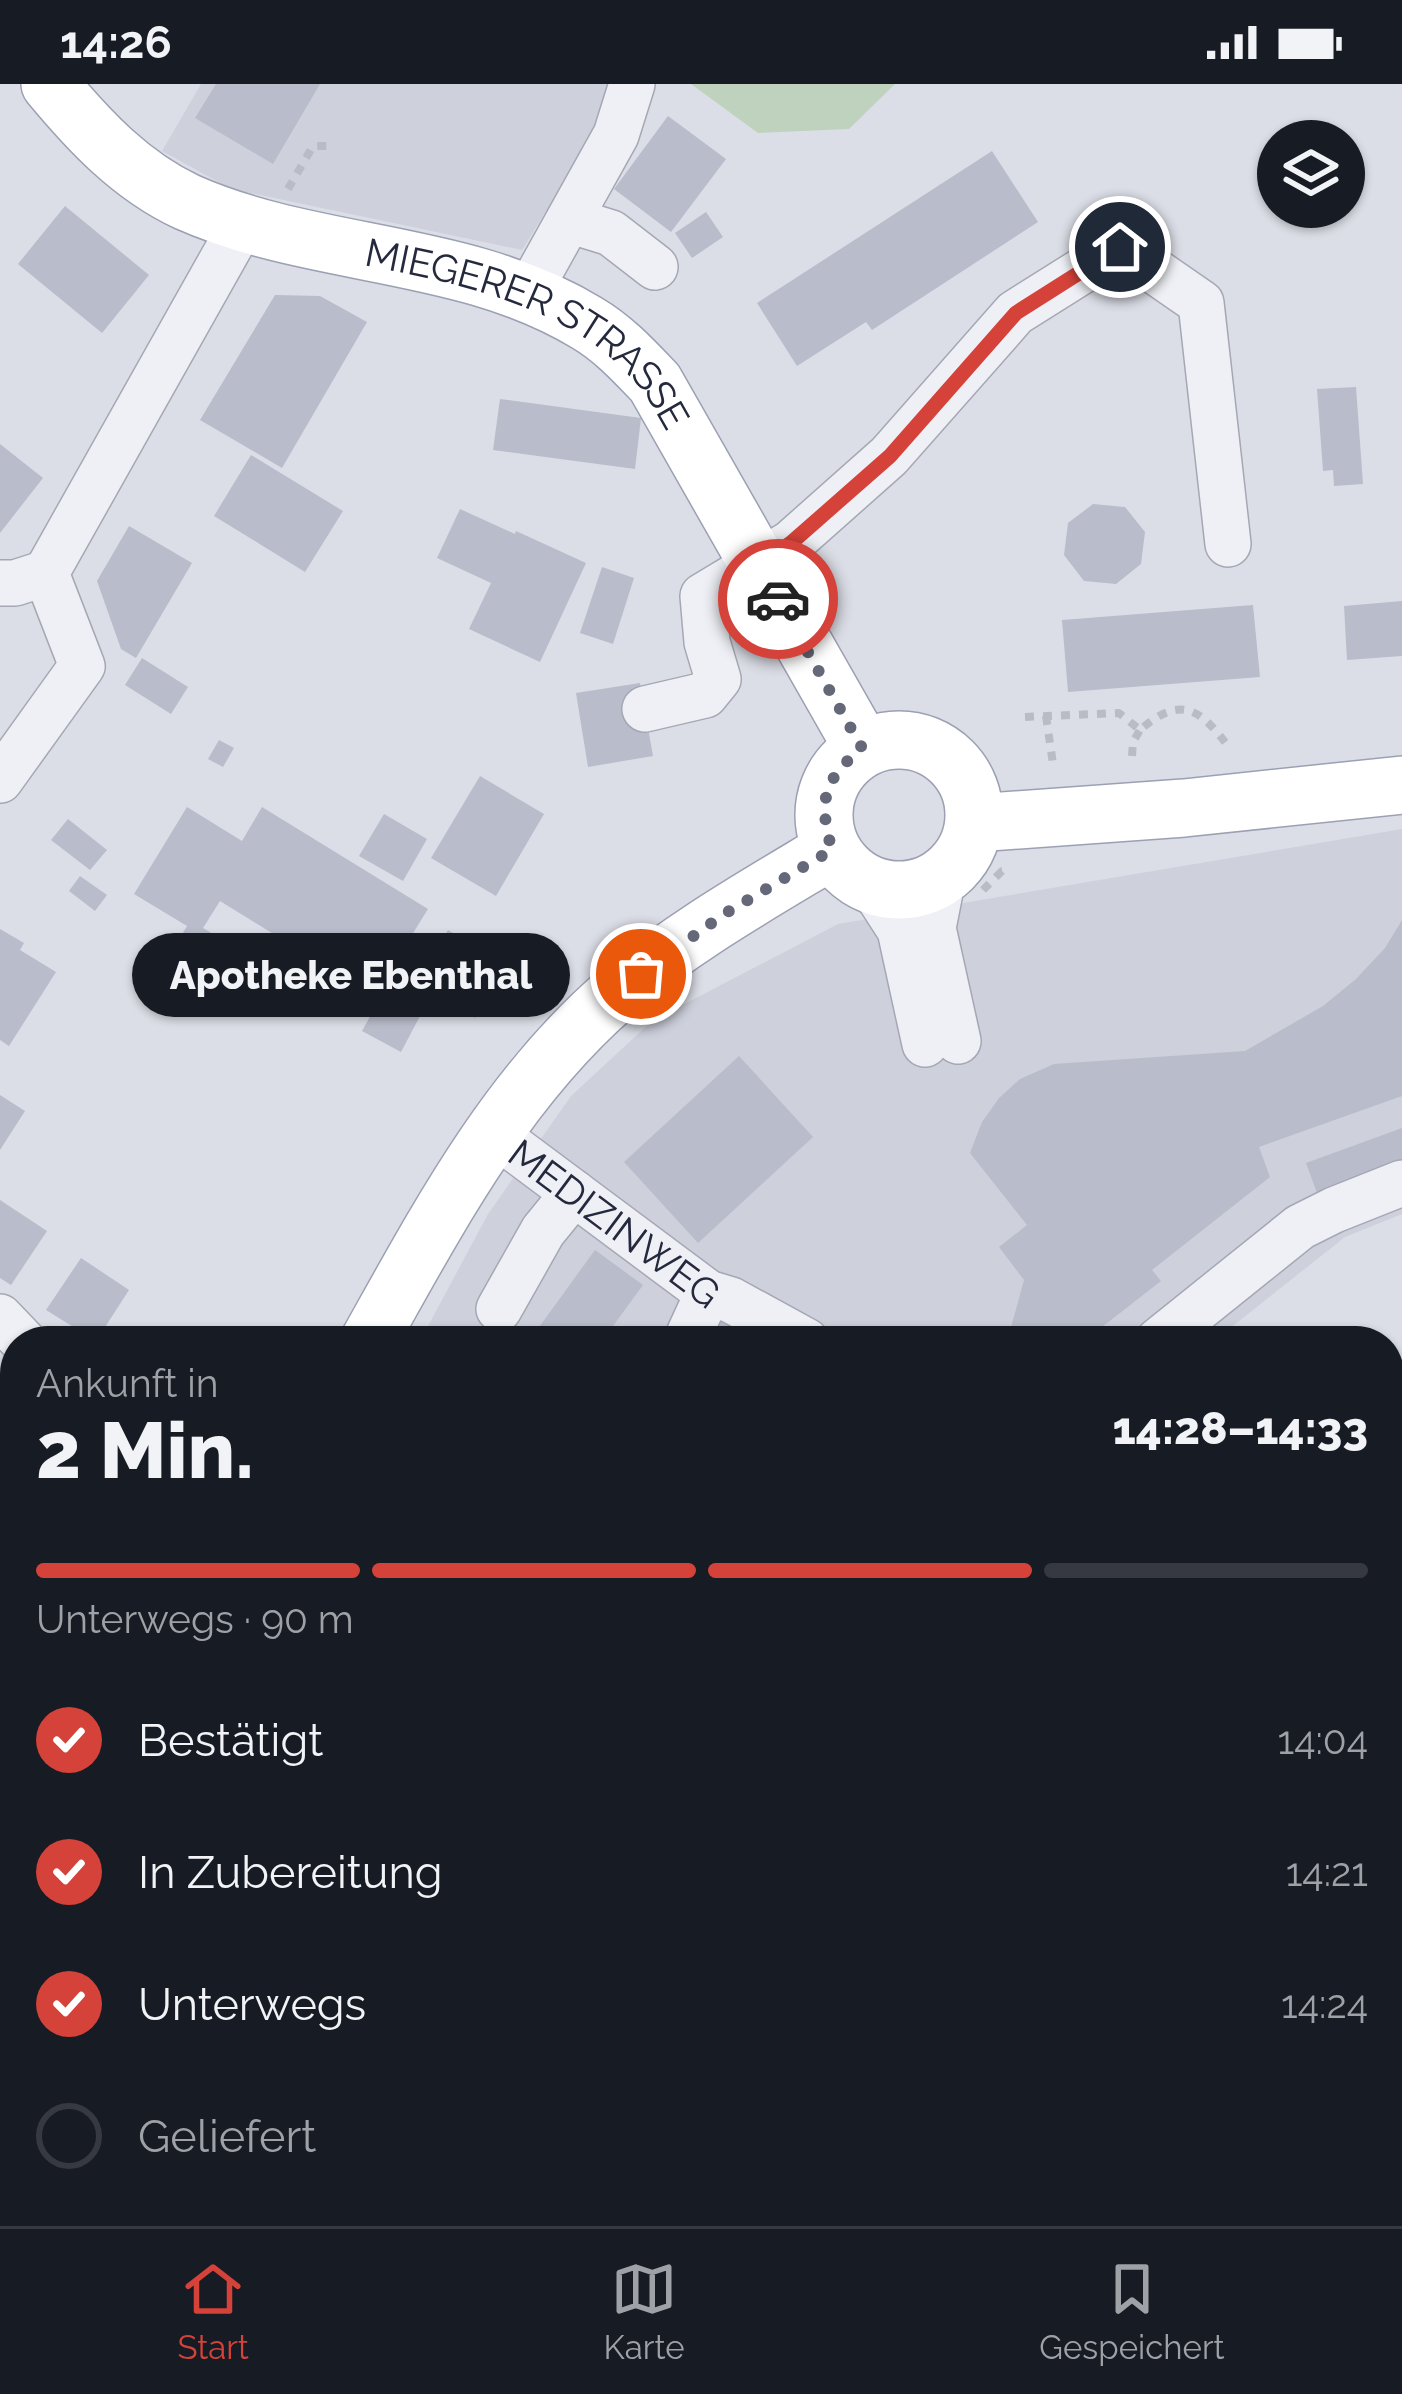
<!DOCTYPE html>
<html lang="de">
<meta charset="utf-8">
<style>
:root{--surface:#171b24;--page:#242831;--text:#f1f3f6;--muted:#9ea1a6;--line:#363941;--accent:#d44239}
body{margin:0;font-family:Raleway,sans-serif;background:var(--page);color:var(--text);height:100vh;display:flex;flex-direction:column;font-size:45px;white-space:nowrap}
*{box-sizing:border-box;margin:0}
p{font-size:39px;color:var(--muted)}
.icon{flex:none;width:66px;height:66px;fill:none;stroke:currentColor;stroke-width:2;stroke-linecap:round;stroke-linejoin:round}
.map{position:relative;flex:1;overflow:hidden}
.details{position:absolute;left:0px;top:1242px;width:1404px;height:900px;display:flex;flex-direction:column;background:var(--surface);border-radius:48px 48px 0 0;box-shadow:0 3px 9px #0004}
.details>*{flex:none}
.buttons{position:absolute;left:1257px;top:36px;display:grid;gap:24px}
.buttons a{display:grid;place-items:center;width:108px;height:108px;border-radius:50%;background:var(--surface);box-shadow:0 3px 9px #0004;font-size:60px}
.pin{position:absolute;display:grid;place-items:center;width:102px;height:102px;color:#fff;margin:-51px;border:6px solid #fff;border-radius:50%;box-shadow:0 3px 12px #0007}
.courier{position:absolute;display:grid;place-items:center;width:120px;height:120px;margin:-60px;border:9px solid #d44239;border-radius:50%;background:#fff;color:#222;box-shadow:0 3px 15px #0007}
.bubble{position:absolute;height:84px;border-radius:42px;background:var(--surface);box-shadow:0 3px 9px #0004;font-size:39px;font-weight:800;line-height:84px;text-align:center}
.summary em{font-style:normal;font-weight:800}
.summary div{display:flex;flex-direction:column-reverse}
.summary{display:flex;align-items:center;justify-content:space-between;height:204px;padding:0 36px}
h1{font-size:78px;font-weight:800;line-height:90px}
.bar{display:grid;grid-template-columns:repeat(4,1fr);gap:18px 12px;align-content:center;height:144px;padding:0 36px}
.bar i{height:15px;border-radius:9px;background:var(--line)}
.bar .active{background:var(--accent)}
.bar p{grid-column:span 4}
ol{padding:0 36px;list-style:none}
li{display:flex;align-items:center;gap:36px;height:132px}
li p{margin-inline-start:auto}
li .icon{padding:12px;border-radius:50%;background:var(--accent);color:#fff;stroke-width:4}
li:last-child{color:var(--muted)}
li i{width:66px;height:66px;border:6px solid var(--line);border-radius:50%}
.status{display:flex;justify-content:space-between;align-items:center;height:84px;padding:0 60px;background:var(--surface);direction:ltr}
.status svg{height:33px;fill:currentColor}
.dock{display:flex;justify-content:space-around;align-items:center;height:168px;border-top:3px solid var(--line);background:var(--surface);font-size:33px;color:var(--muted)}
.dock a{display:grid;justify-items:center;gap:6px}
.dock .active{color:var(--accent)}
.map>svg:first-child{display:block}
.built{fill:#ced0dc}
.green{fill:#bed2bd}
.building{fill:#b9bcca}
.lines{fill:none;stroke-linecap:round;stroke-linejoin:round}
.minor-casing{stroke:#a5a8b4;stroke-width:48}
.major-casing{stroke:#9ba0b3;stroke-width:60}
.path{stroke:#babcc5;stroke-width:8;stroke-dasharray:9 9;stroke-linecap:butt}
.minor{stroke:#eff0f5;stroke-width:45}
.major{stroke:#fff;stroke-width:57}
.done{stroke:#656879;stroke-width:12;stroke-dasharray:0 21.6}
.route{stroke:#d44239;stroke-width:15}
.labels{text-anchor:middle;stroke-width:12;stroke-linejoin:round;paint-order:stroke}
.street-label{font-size:39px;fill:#25293e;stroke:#ebedf5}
</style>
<div class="status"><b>14:26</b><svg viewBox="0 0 49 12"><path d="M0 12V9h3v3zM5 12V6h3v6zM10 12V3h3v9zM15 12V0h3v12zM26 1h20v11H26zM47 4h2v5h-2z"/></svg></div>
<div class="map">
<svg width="1402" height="2142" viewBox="0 0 1402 2142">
<rect width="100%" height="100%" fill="#dcdee7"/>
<g class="built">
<polygon points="201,0 610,0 597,45 522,166 231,105 162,67"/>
<polygon points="1402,745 1402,1130 1345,1153 1214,1257 420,1257 488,1130 571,1012 652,937 838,840"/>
</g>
<polygon class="green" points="691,0 895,0 849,45 758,49"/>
<g class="building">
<polygon points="216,0 320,0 273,80 195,34"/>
<polygon points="668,32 726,75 671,148 614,105"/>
<polygon points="992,67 1038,138 872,246 866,238 797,282 757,219"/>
<polygon points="65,122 149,191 102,249 18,180"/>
<polygon points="706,128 723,153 692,174 675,149"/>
<polygon points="275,211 320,212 367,238 282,384 200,336"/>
<polygon points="1356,303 1363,400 1334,402 1333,386 1323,387 1317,305"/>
<polygon points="500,315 641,334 635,385 493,366"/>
<polygon points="0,360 43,394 0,449"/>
<polygon points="251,371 343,427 305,488 214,432"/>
<polygon points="1093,420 1125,423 1145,448 1141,480 1116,500 1084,497 1064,471 1068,439"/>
<polygon points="460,425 515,450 516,447 586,479 540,578 469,545 491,499 437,474"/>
<polygon points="129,442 192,479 136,574 121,565 97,497"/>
<polygon points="602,483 634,494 613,560 580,549"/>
<polygon points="1402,517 1402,572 1347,576 1344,522"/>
<polygon points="1253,521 1260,593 1068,608 1062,536"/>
<polygon points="142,574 188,603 171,630 125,601"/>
<polygon points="640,599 653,672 588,683 576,609"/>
<polygon points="219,656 234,664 223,683 208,675"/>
<polygon points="480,692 544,730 496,812 431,774"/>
<polygon points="187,723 242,757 262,723 428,825 374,912 220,817 203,844 271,884 250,918 170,871 187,842 134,810"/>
<polygon points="384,730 427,755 403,797 359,772"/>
<polygon points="68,735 107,766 90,786 51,756"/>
<polygon points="80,792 107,811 95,827 69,807"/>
<polygon points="1402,836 1402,1012 1259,1063 1270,1093 1152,1186 1161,1197 1084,1257 1045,1257 1010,1247 1024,1196 999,1163 1027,1141 970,1069 982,1038 999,1014 1020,995 1054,980 1245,967 1323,922 1356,895 1385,864"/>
<polygon points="0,845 24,859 20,866 56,888 9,962 0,956"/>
<polygon points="448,846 507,882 475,934 417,898"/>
<polygon points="382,911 420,932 401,968 362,947"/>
<polygon points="739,972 813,1053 698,1159 624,1078"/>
<polygon points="0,1011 25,1027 0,1066"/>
<polygon points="1402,1044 1402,1078 1317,1109 1306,1079"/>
<polygon points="0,1116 47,1147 11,1201 0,1194"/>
<polygon points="595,1166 643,1201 602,1257 529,1257"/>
<polygon points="81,1174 129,1206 96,1257 46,1226"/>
<polygon points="723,1234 765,1257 711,1257"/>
<polygon points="452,2127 520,2127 538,2142 439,2142"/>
</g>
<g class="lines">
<defs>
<g id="minor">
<polyline points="569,136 611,149 655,183"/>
<polyline points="528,209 616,51 632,0"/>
<polyline points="0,499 15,499 46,489"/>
<polyline points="645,625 705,611 718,595 707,558 703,512 791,459 889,372 1015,229 1120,163 1201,219 1228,460"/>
<polyline points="0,696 82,582 46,489 244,137"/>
<polyline points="943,793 933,844 958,957"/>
<polyline points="871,801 900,846 925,960"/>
<path id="s1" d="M492,1048l216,161 23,7 75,41"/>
<polyline points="499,1225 543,1147 574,1109"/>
<polyline points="0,1233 23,1257"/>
<polyline points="686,1257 708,1209"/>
<polyline points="1158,1257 1300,1143 1334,1126 1402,1099"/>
<polyline points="0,1780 15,1765"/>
<polyline points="0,1822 15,1835"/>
<polyline points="344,2127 361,2142"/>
</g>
<g id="major">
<path id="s2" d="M50,0c39,47 81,92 137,118 128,57 277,46 400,121 27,16 47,38 68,60l208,365"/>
<circle cx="899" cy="731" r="75"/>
<polyline points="975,739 1184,724 1402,701"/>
<path d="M369,1257c70,-125 138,-254 249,-349 66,-56 141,-98 214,-142"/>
<polyline points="0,1521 15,1518"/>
<polyline points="0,1568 15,1571"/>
</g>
</defs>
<use href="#minor" class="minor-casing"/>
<use href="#major" class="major-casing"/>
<g class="path">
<polyline points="288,105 313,62 332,62"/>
<polyline points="1046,632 1053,680"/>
<path d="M1025,633l94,-4 21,17c41,-36 61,-21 90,19"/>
<polyline points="1132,672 1133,658 1140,646"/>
<polyline points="983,806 1002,787 1008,786"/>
</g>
<use href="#minor" class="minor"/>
<use href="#major" class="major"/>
</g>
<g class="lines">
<path class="done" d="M641,890l83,-60 108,-64c-14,-49 -9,-70 30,-102l-84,-149"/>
<polyline class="route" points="778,515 759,481 791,459 890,372 1016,229 1120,163"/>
</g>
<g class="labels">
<g class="street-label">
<text dy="14" stroke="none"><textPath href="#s2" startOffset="555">MIEGERER STRASSE</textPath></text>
<text dy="14" stroke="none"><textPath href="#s1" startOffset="153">MEDIZINWEG</textPath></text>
</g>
</g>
</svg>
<div class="buttons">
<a><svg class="icon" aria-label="layers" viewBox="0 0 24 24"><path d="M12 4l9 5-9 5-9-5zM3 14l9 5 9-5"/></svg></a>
</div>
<div class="pin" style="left:641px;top:890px;background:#ea580c"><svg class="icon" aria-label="bag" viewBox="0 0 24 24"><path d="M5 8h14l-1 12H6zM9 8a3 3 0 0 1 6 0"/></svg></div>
<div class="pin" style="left:1120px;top:163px;background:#1f2937"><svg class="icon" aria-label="home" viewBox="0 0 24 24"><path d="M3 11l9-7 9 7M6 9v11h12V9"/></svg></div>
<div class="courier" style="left:778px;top:515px"><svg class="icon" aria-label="car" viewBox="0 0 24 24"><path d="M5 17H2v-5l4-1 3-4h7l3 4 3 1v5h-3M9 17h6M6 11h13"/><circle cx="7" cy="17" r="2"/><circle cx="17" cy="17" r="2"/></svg></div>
<div class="bubble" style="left:132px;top:849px;width:438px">Apotheke Ebenthal</div>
<section class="details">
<div class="summary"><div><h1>2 Min.</h1><p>Ankunft in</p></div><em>14:28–14:33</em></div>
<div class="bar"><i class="active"></i><i class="active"></i><i class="active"></i><i></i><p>Unterwegs · 90 m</p></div>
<ol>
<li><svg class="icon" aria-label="check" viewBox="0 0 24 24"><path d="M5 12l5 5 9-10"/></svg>Bestätigt<p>14:04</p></li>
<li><svg class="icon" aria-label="check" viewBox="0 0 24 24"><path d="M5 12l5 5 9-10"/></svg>In Zubereitung<p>14:21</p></li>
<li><svg class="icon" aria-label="check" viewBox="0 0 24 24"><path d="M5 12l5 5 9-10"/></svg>Unterwegs<p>14:24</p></li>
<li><i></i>Geliefert</li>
</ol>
</section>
</div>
<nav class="dock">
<a class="active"><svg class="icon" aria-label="home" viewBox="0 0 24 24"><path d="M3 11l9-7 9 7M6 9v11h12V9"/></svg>Start</a>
<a><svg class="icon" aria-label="map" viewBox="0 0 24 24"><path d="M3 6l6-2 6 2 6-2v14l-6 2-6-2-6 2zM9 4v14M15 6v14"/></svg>Karte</a>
<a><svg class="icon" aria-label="saved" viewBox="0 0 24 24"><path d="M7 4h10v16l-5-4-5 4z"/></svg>Gespeichert</a>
</nav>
